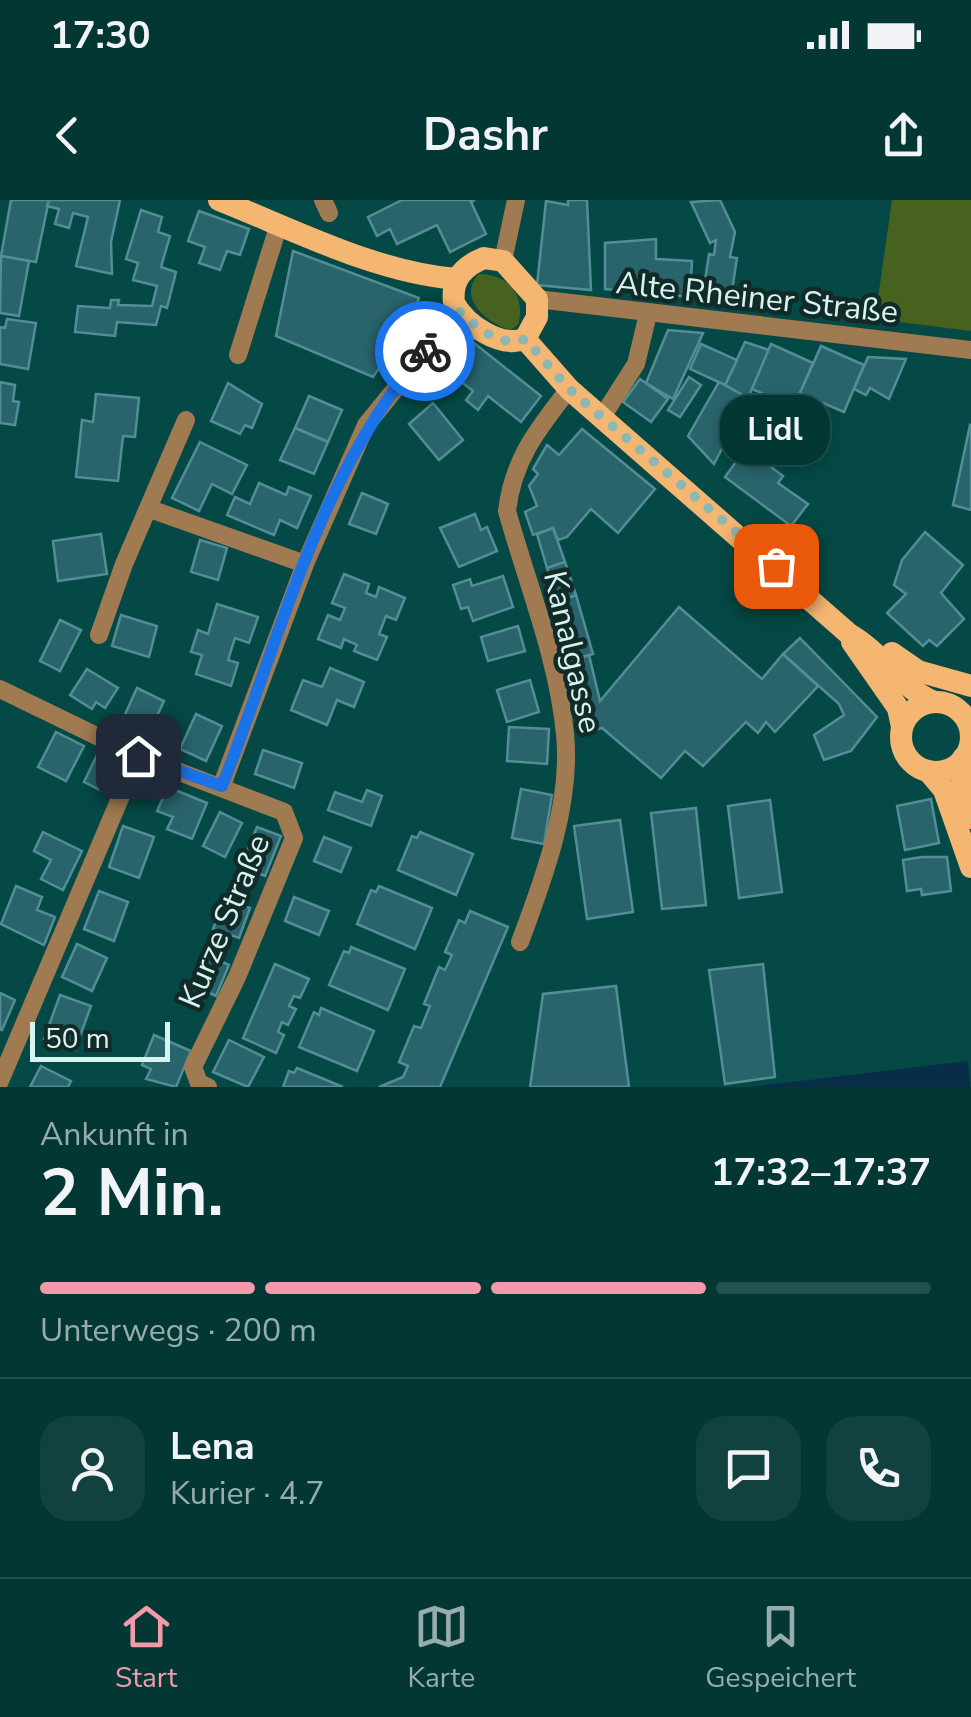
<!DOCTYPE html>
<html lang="de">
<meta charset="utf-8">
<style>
:root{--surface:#033734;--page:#114240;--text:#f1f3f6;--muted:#97acac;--line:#24514f;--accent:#f39aaa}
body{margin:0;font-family:"Nunito Sans",sans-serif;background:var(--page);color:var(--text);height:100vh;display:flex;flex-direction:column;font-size:38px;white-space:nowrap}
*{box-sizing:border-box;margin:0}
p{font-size:32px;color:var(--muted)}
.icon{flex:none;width:55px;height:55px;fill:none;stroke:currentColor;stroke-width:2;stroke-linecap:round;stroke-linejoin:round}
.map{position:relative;height:887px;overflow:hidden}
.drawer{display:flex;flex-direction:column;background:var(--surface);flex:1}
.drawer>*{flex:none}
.scale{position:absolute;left:30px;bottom:25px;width:140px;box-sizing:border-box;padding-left:10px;border:5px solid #d6f4f0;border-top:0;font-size:28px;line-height:35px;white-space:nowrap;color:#d6f4f0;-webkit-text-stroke:8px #122a28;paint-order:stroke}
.pin{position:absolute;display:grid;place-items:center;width:85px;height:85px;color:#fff;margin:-42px;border-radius:20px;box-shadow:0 5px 15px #0006}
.courier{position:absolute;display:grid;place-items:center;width:100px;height:100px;margin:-50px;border:8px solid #1a73e8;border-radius:50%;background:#fff;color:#222;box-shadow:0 2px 12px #0007}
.bubble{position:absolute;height:70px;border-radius:30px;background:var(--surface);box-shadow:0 5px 15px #0003,0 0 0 2px var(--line);font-size:32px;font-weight:700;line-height:70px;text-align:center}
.overview em{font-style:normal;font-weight:700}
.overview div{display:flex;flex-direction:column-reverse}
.overview{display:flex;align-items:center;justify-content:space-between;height:170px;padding:0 40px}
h1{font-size:65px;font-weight:700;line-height:75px}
.bar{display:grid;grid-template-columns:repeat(4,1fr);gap:15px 10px;align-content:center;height:120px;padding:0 40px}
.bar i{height:12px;border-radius:8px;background:var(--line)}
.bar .active{background:var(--accent)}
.bar p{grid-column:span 4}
.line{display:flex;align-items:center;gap:25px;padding:0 40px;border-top:2px solid var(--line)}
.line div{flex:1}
.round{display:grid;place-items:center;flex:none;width:105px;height:105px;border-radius:30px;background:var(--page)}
.status{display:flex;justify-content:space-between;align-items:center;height:70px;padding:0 50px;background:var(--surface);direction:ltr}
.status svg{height:28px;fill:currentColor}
header{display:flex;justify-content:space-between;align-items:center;height:130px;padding:0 40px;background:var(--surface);font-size:45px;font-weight:700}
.tab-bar{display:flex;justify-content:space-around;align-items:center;height:140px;border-top:2px solid var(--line);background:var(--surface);font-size:28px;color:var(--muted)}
.tab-bar a{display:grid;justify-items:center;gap:5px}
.tab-bar .active{color:var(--accent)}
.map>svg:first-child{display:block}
.green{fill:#47611f}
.water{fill:#092c49}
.building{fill:#29646c;stroke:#538d95;stroke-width:2.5}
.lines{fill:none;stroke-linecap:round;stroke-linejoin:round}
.minor{stroke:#a07a50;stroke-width:18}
.major{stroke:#f5b671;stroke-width:22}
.done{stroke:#8cb8b4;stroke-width:10;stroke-dasharray:0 18}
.route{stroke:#1a73e8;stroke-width:12}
.labels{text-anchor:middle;stroke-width:9;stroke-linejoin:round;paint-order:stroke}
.street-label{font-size:32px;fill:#d6f4f0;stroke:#122a28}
</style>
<div class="status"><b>17:30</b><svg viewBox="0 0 49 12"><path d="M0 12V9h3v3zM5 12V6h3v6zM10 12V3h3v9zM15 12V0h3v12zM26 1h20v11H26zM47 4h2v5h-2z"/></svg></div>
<header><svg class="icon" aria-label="back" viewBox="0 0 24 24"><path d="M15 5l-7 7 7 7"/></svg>Dashr<svg class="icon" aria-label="share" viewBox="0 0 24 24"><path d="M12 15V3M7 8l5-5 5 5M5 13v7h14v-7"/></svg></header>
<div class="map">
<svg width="971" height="887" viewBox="0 0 971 887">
<rect width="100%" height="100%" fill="#044945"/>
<g class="green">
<polygon points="892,0 971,0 971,131 875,119"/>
<path d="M479,74c31,0 47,23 39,51l-8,5c-23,-7 -54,-32 -31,-56z"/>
</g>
<polygon class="water" points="968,861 970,887 749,887"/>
<g class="building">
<polygon points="11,0 49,0 36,62 1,56"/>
<polygon points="49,0 120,0 111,42 112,74 76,66 88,17 73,13 69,28 55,24 59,9 47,6"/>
<polygon points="402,0 475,0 471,2 486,34 450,52 437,25 397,44 390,29 377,36 368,17"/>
<polygon points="568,0 587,0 591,90 537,85 546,1 568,5"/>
<polygon points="720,0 735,32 730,57 737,58 730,104 702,100 709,54 714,55 716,40 710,43 691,2"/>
<polygon points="141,10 162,17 158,32 170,36 161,67 176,72 167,108 161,106 156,125 117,122 115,136 75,132 78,106 110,108 111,100 119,100 118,105 152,106 157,86 133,80 138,63 126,59"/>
<polygon points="199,11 249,29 240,55 227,51 220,70 199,63 205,47 188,41"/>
<polygon points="656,39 656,59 692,61 690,97 605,89 605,43"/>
<polygon points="293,51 419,98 407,129 373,177 276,136"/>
<polygon points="1,56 29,61 19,116 0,113"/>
<polygon points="7,119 36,123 28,169 0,164 0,127 5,128"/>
<polygon points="455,128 541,196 521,222 488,196 478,210 466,200 473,191 459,180 465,173 437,152"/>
<polygon points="668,130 703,133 673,199 646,183"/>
<polygon points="745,142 769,150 748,198 725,185"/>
<polygon points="701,144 737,160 725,185 690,169"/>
<polygon points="771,144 813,163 794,207 752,189"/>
<polygon points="821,146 864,165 844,212 800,193"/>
<polygon points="868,157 906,159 889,199 870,188 866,195 854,189"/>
<polygon points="689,177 701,185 680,217 668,210"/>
<polygon points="640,179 668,199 651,222 623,202"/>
<polygon points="0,182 15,185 13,201 19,202 15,225 0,223"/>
<polygon points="719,182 748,198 714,264 688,236"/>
<polygon points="228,183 262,204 252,228 245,225 240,234 211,221"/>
<polygon points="96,194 139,198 135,237 123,236 118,281 76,277 82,220 93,222"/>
<polygon points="309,196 342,210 328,242 295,228"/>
<polygon points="433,203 463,240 439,260 409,224"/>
<polygon points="970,225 971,226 971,310 953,305"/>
<polygon points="295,228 328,242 314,274 280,260"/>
<polygon points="582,229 655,289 618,333 591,309 567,337 558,340 553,328 533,335 525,312 537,306 529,286 538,274 533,269 547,245 559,255"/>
<polygon points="200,242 247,265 232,294 212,284 199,311 172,298"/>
<polygon points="746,248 783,276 778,283 808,304 791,326 725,277"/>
<polygon points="259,283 286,295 289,287 311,296 297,328 280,320 274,335 227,315 235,297 250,304"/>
<polygon points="362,293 388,304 376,334 349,324"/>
<polygon points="475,314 481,330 487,327 497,351 459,367 440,328"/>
<polygon points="553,328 565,362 547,368 537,334"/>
<polygon points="925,332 963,365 941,393 964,419 937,446 929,440 923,446 887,413 906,394 894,385 902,360"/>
<polygon points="101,334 107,374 58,381 53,341"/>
<polygon points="200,340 227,348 218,380 191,372"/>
<polygon points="565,362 576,395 557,402 547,368"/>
<polygon points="344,374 369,384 366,393 376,397 379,387 405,398 396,420 386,416 379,434 387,437 377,460 354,451 357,445 344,439 341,448 318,439 328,415 340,420 345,408 332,403"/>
<polygon points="503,376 513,407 473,421 468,407 461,409 453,385 470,379 472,386"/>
<polygon points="576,395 593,454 575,460 557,402"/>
<polygon points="217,404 258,417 249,443 235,438 228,460 238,463 231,486 196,474 202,455 191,452 198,430 208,434"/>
<polygon points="679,407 762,479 783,454 818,486 775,532 766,522 758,533 746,522 703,566 685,551 661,578 602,528 586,533 572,461 589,455 600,501"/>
<polygon points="121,415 157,426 149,457 112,446"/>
<polygon points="60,420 81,430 60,471 40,461"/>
<polygon points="518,426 525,451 488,461 481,437"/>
<polygon points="800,438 877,517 851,551 824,560 814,535 844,515 839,504 783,454"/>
<polygon points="330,468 364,482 354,507 337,500 327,525 291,510 303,480 322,487"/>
<polygon points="87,469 118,488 105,508 96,502 92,509 70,495"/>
<polygon points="530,480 539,512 507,522 497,490"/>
<polygon points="137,488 164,501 149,533 122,521"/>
<polygon points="196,514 222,526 206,561 180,549"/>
<polygon points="509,527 549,529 547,564 507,561"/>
<polygon points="56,532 84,546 66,581 38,567"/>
<polygon points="263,550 302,563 294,588 255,574"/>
<polygon points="98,553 118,563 104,592 84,582"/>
<polygon points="168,587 207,603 192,639 167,629 173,617 157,611"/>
<polygon points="521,589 552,595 544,644 512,638"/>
<polygon points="367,590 382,596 371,626 328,610 335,592 362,602"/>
<polygon points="931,599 939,643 905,650 897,606"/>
<polygon points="770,600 782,692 739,698 728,606"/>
<polygon points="696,608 706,705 662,709 651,613"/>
<polygon points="220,612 242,623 225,657 203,646"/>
<polygon points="620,620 633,712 587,719 574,626"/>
<polygon points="123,626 154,637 139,678 109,667"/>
<polygon points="257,627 281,636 265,676 241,666"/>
<polygon points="43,632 82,651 63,690 41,679 51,660 34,651"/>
<polygon points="420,632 473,654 456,695 398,670 412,636 417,638"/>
<polygon points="324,637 351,648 341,672 314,661"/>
<polygon points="922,657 947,657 951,691 922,695 921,689 907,691 903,660"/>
<polygon points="16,686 42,697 37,710 55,717 44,745 1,724"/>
<polygon points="379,686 432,708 415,749 357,724 371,690 376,692"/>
<polygon points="99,691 128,702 114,741 84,729"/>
<polygon points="294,697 329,711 319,735 285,721"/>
<polygon points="224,699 250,708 239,738 213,729"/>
<polygon points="470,711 508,727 440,887 379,887 403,877 408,866 399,862 414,826 421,828 430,806 424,804 439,767 445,770 452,755 445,752 459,720 465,723"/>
<polygon points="77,744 107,758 92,791 62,777"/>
<polygon points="351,747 405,769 388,810 329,785 344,751 349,753"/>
<polygon points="205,754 229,765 216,796 192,785"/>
<polygon points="275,764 309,779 300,798 294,796 289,806 296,809 288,825 282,822 278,832 284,835 276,853 243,838"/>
<polygon points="763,764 775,877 725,884 709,770"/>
<polygon points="616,786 629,887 530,887 543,794"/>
<polygon points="0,793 15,800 2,830 0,829"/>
<polygon points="60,795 91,806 75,850 44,839"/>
<polygon points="321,808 374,831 357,871 299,847 314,812 319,815"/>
<polygon points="154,835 191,851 176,887 146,879 151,869 142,865"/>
<polygon points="229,840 264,857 248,887 213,872"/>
<polygon points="41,866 71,881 68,887 30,887"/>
<polygon points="297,868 343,887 283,887 289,871 294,873"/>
</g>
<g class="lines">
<g class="minor">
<polyline points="323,0 329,13"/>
<polyline points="503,61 516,0"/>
<polyline points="537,99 971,150"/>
<polyline points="238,155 279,24"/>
<polyline points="602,217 636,164 648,114"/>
<polyline points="150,309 305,364"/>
<polyline points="99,435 124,364 186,220"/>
<polyline points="0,489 138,556 284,612 294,638 237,777 193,867 199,883 208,887"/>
<polyline points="222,585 305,364 366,225 459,111"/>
<path d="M520,742c24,-64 52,-139 45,-208 -7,-75 -38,-151 -58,-223 6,-52 31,-82 62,-122"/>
<polyline points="0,881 138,556"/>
</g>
<g class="major">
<path d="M219,0c76,30 155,72 237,79"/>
<path d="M484,58l19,3 34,38v18l-12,22c-25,9 -59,-14 -71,-36 -3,-24 10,-37 30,-45z"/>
<path d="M525,139l44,50 280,245c32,18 52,54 85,68"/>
<polyline points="852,442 898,508 902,527"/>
<polyline points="892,453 918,471 971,486"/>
<circle cx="936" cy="537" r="35"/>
<polyline points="963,558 962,583 971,618"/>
<polyline points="928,571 944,590 971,667"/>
</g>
</g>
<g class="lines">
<path class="done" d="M425,151l34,-40c18,16 41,37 66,28l44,50 207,177"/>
<path class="route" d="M138,556l84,30c59,-148 96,-313 203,-435"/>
</g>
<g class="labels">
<g class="street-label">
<text transform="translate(757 97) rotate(6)" y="11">Alte Rheiner Straße</text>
<text transform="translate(573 452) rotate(77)" y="11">Kanalgasse</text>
<text transform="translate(224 721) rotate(-67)" y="11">Kurze Straße</text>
</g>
</g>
</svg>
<div class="scale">50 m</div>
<div class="pin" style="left:776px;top:366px;background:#ea580c"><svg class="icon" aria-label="bag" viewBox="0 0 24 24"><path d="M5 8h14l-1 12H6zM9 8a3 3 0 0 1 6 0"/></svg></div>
<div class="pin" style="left:138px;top:556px;background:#1f2937"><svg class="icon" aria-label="home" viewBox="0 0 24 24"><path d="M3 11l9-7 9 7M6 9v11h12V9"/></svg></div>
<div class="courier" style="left:425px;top:151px"><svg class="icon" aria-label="bike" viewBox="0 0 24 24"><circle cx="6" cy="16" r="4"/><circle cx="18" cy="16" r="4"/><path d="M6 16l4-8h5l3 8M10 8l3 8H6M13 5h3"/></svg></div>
<div class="bubble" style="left:720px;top:195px;width:110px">Lidl</div>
</div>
<section class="drawer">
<div class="overview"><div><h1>2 Min.</h1><p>Ankunft in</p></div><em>17:32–17:37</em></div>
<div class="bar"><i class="active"></i><i class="active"></i><i class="active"></i><i></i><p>Unterwegs · 200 m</p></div>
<div class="line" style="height:180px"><a class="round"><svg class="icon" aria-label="person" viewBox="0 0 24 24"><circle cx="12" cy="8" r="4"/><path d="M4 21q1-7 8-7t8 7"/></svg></a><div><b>Lena</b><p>Kurier · 4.7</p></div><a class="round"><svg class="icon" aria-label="chat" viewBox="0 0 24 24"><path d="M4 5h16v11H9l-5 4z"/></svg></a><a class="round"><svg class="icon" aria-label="phone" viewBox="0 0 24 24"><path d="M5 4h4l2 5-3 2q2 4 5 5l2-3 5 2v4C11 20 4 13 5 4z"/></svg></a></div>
</section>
<nav class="tab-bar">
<a class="active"><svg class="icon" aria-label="home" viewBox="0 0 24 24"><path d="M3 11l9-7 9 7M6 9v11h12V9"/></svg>Start</a>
<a><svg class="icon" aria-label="map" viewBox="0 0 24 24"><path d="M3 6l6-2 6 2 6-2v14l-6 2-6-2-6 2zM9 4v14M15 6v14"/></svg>Karte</a>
<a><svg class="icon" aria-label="saved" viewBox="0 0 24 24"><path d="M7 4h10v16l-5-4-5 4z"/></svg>Gespeichert</a>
</nav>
